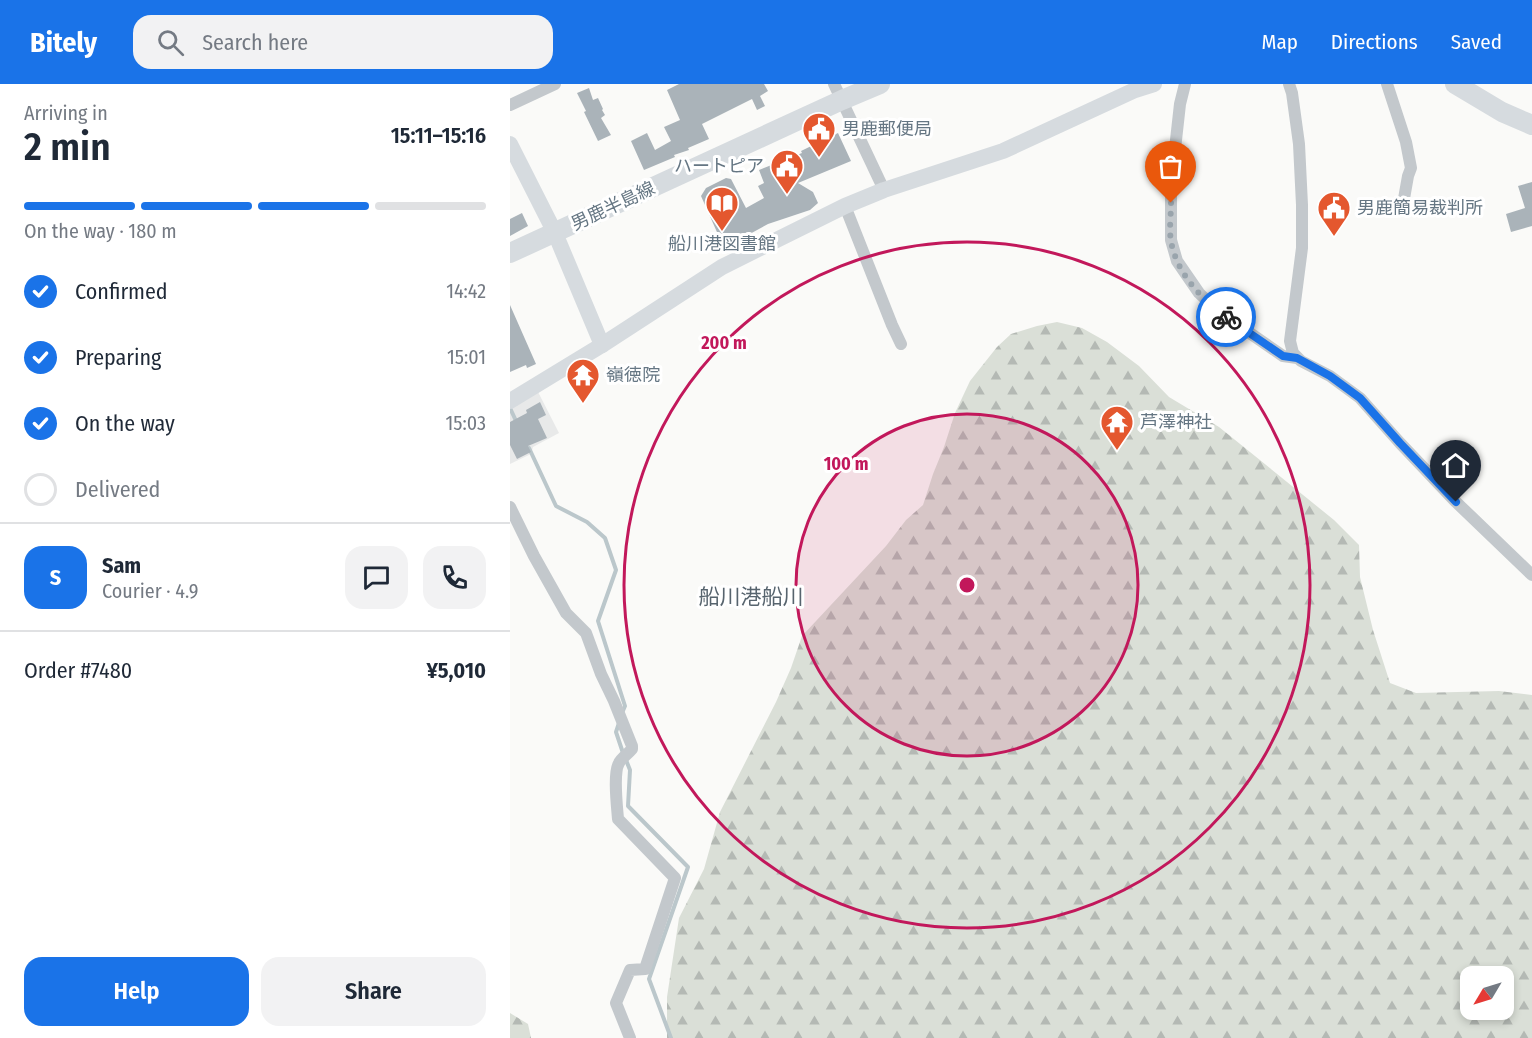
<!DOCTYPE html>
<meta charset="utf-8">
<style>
:root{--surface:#fff;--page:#f2f2f3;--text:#1f2937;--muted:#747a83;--line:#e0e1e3;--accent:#1a73e8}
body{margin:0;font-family:"Fira Sans Condensed","Noto Sans JP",sans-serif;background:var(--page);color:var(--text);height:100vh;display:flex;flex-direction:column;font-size:22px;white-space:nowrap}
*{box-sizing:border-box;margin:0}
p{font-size:20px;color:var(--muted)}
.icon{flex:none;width:33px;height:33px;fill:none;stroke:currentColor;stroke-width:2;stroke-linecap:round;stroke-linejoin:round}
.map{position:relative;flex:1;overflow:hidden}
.sheet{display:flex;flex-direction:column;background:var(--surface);width:510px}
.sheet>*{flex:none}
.needle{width:39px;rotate:232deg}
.fabs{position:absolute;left:950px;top:882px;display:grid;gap:12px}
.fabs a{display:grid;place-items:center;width:54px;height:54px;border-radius:12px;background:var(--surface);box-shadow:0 3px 9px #0003;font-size:30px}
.pin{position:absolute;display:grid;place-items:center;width:51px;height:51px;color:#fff;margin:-62px -26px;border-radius:50% 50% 50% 0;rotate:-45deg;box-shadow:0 0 6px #0007}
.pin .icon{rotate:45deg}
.courier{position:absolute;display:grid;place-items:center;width:60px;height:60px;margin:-30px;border:4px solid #1a73e8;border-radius:50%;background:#fff;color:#222;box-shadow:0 2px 8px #0007}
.summary em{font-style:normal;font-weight:600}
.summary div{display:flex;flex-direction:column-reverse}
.summary{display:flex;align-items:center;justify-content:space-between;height:102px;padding:0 24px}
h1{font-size:39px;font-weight:600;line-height:45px}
.bar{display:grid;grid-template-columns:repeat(4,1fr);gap:9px 6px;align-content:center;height:72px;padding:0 24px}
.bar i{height:8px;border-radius:4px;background:var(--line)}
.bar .on{background:var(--accent)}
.bar p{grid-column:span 4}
.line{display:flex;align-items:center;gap:15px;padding:0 24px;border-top:2px solid var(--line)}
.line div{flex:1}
.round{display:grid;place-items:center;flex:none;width:63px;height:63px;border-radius:18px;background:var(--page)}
ol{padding:0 24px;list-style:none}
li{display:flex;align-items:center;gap:18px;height:66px}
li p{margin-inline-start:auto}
li .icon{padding:6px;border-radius:50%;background:var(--accent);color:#fff;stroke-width:4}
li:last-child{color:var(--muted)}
li i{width:33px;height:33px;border:3px solid var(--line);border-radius:50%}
.cta{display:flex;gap:12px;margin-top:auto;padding:12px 24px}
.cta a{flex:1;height:69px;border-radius:18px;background:var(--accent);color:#fff;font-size:24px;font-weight:600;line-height:69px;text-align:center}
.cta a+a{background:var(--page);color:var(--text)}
header{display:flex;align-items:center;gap:36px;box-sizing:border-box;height:84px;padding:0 30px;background:var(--accent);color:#fff}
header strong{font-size:28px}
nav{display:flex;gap:33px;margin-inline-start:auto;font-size:21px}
.search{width:420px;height:54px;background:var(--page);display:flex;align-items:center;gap:15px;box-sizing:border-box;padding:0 21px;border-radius:18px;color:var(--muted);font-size:22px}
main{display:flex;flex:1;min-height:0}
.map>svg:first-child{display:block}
.built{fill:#e8e9e9}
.forest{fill:url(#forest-firs);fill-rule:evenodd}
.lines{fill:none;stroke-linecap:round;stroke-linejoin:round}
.stream{stroke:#bbc7cb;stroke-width:4}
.building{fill:#aab3b9}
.street{stroke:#c3c8cc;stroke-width:12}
.secondary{stroke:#d6dbdf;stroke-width:16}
.primary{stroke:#d6dbdf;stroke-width:20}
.done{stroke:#99a4ac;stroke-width:6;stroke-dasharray:0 10.8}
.route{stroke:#1a73e8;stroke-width:8}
.ring{fill:none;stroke:#c2185b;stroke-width:3}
.labels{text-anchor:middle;stroke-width:6;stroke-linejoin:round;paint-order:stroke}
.poi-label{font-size:18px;fill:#657683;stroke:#fff;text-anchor:start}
.street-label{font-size:18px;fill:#657683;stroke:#fff}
.quarter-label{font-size:21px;fill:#57646e;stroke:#fff}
.centre{fill:#c2185b;stroke:#fff;stroke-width:3}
.ring-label{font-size:18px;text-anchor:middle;font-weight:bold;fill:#c2185b;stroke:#fff;stroke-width:6;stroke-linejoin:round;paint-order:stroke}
</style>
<header>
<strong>Bitely</strong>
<div class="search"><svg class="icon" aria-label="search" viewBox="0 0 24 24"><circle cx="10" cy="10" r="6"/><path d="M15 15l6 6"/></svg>Search here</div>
<nav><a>Map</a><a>Directions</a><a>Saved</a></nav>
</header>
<main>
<section class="sheet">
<div class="summary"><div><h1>2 min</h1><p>Arriving in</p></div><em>15:11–15:16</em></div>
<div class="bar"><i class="on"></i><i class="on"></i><i class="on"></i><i></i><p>On the way · 180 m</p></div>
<ol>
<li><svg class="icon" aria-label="check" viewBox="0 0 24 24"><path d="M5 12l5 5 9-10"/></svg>Confirmed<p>14:42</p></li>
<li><svg class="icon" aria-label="check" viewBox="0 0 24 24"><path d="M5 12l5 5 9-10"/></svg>Preparing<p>15:01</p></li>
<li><svg class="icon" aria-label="check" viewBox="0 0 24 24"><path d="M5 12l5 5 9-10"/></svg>On the way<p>15:03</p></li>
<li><i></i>Delivered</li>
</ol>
<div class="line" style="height:108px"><b class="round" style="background:var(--accent);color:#fff">S</b><div><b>Sam</b><p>Courier · 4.9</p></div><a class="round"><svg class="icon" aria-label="chat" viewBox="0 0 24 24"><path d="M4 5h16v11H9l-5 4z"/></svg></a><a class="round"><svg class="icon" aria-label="phone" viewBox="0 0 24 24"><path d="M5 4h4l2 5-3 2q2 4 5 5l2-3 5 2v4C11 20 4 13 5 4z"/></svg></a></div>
<div class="line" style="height:78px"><div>Order #7480</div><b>¥5,010</b></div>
<div class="cta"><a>Help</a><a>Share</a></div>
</section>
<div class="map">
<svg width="1022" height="954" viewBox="0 0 1022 954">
<defs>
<pattern id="forest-firs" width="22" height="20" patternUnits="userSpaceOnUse" patternTransform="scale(1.5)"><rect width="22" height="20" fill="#dadfd7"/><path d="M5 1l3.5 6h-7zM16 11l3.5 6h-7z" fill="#b4b9b4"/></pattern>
</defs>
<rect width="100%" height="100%" fill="#fafaf8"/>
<polygon class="built" points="25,302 49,349 23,363 21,370 0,380 0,317"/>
<g class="forest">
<path d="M547,238l25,6 25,14 32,24 30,31 50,30 115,93 25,25 1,32 13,53 17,53 26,10 83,-2 33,4v343h-865v-41l12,-79 25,-49 16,-57 56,-110 15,-34 11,-32 84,-90 20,-26 17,-15 10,-31 11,-27 11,-34 15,-32 27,-34 14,-13 26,-8zM993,892v34h-33v-34z"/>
<polygon points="0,929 18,940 21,954 0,954"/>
</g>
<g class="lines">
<g class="stream">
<polyline points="0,324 7,339"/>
<polyline points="19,364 46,422 77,438 95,454 106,486 88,537 115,622 112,629"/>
<polyline points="109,639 106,648 113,669"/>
<polyline points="116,676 120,686 118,722 178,783 139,895 161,954"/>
</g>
</g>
<g class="building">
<polygon points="169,0 254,0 258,7 250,12 255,22 247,26 242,15 192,40 199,55 178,64 179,66 164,71 165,73 134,86 121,57 137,49 145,66 161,57 154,43 170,36 157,6"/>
<polygon points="79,4 83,16 88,14 93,25 92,26 95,31 91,34 101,51 88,57 74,28 76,27 67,9"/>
<polygon points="328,49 341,77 288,99 303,108 308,119 300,126 258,140 214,164 191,112 196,104 216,94 221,95 236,124 254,114 248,102 254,99 249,86 292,69 291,67"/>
<polygon points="1022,98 1022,142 1001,148 996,130 1015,124 1008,102"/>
<polygon points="12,129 18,142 0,152 0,135"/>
<polygon points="0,221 26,280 17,284 16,281 0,288"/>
<polygon points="30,318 36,331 28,335 37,354 18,362 21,368 7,375 0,361 0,338 17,329 16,326"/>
</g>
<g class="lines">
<g class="street">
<polyline points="324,0 374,106"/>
<polyline points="675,0 670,20 661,101 661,156 667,177 689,209 708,227 773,272 787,274"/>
<polyline points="779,0 782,9 789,60 792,121 792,164 780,257 783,269 791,277 820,292 850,314 890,359 946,418 1022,491"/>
<polyline points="877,0 896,58 901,84 898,92 892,126"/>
<polyline points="0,21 45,0"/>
<polyline points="335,122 382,241 391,260"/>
<path d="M0,423l24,49 32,57 20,20 15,41 13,27 18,45v3c-4,5 -11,9 -13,14 -6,10 -2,43 -1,56l57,59 -30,91 -15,1 -14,33 14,35"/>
</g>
<g class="secondary">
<polyline points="0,60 45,149 92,261"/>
<polyline points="0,317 92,261 212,183 335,122 374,106 493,67 625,6 644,0"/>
</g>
<g class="primary">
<polyline points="945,0 992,28 1022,41"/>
<polyline points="0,169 332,16 370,0"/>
</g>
</g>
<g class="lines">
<path class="done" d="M661,119c0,13 -2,27 0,38 5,31 30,58 55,76"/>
<polyline class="route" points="716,233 773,272 787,274 820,292 850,314 890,359 946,418"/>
</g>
<circle cx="457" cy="501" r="171" fill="#c2185b" fill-opacity=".12"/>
<g class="ring">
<circle cx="457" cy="501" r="171"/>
<circle cx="457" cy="501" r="343"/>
</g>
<defs>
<symbol id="civic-pin" viewBox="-11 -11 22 30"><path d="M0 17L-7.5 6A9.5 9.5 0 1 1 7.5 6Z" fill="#e4572e" stroke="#fff"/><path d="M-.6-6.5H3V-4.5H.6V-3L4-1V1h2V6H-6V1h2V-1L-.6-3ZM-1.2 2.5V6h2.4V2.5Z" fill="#fff"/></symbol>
<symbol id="library-pin" viewBox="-11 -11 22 30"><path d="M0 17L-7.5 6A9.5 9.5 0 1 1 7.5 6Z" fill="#e4572e" stroke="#fff"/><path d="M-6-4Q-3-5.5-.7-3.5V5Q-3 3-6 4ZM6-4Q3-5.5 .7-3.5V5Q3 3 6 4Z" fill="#fff"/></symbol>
<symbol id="temple-pin" viewBox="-11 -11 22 30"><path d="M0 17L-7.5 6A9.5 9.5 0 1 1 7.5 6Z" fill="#e4572e" stroke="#fff"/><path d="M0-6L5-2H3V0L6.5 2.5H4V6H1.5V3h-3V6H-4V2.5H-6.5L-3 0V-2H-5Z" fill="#fff"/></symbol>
</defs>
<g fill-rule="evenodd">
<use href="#civic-pin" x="290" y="26" width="38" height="52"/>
<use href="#civic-pin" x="258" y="63" width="38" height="52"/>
<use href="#library-pin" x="193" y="100" width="38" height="52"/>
<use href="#civic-pin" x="805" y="105" width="38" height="52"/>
<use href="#temple-pin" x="54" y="272" width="38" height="52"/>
<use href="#temple-pin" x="588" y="319" width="38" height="52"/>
</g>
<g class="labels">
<g class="poi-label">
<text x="332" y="51">男鹿郵便局</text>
<text x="254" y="88" text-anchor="end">ハートピア</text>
<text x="847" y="130">男鹿簡易裁判所</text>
<text x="212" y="166" text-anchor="middle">船川港図書館</text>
<text x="96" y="297">嶺徳院</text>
<text x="630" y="344">芦澤神社</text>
</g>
<g class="street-label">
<text transform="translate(103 122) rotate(-25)" y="6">男鹿半島線</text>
</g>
<g class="quarter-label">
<text x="241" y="520">船川港船川</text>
</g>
</g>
<circle cx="457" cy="501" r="9" class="centre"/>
<g class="ring-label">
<text x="214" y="265">200 m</text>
<text x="336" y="386">100 m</text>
</g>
</svg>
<div class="fabs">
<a><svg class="needle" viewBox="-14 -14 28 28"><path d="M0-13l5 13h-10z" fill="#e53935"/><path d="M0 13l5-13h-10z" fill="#747a83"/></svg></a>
</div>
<div class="pin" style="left:661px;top:119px;background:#ea580c"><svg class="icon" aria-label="bag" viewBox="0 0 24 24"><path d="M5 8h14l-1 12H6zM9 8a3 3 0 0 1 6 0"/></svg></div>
<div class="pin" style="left:946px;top:418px;background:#1f2937"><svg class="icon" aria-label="home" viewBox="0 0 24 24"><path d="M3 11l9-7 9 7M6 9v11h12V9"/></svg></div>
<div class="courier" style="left:716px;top:233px"><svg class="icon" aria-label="bike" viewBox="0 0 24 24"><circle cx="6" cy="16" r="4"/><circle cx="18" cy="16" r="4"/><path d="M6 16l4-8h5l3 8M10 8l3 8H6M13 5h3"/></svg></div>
</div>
</main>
